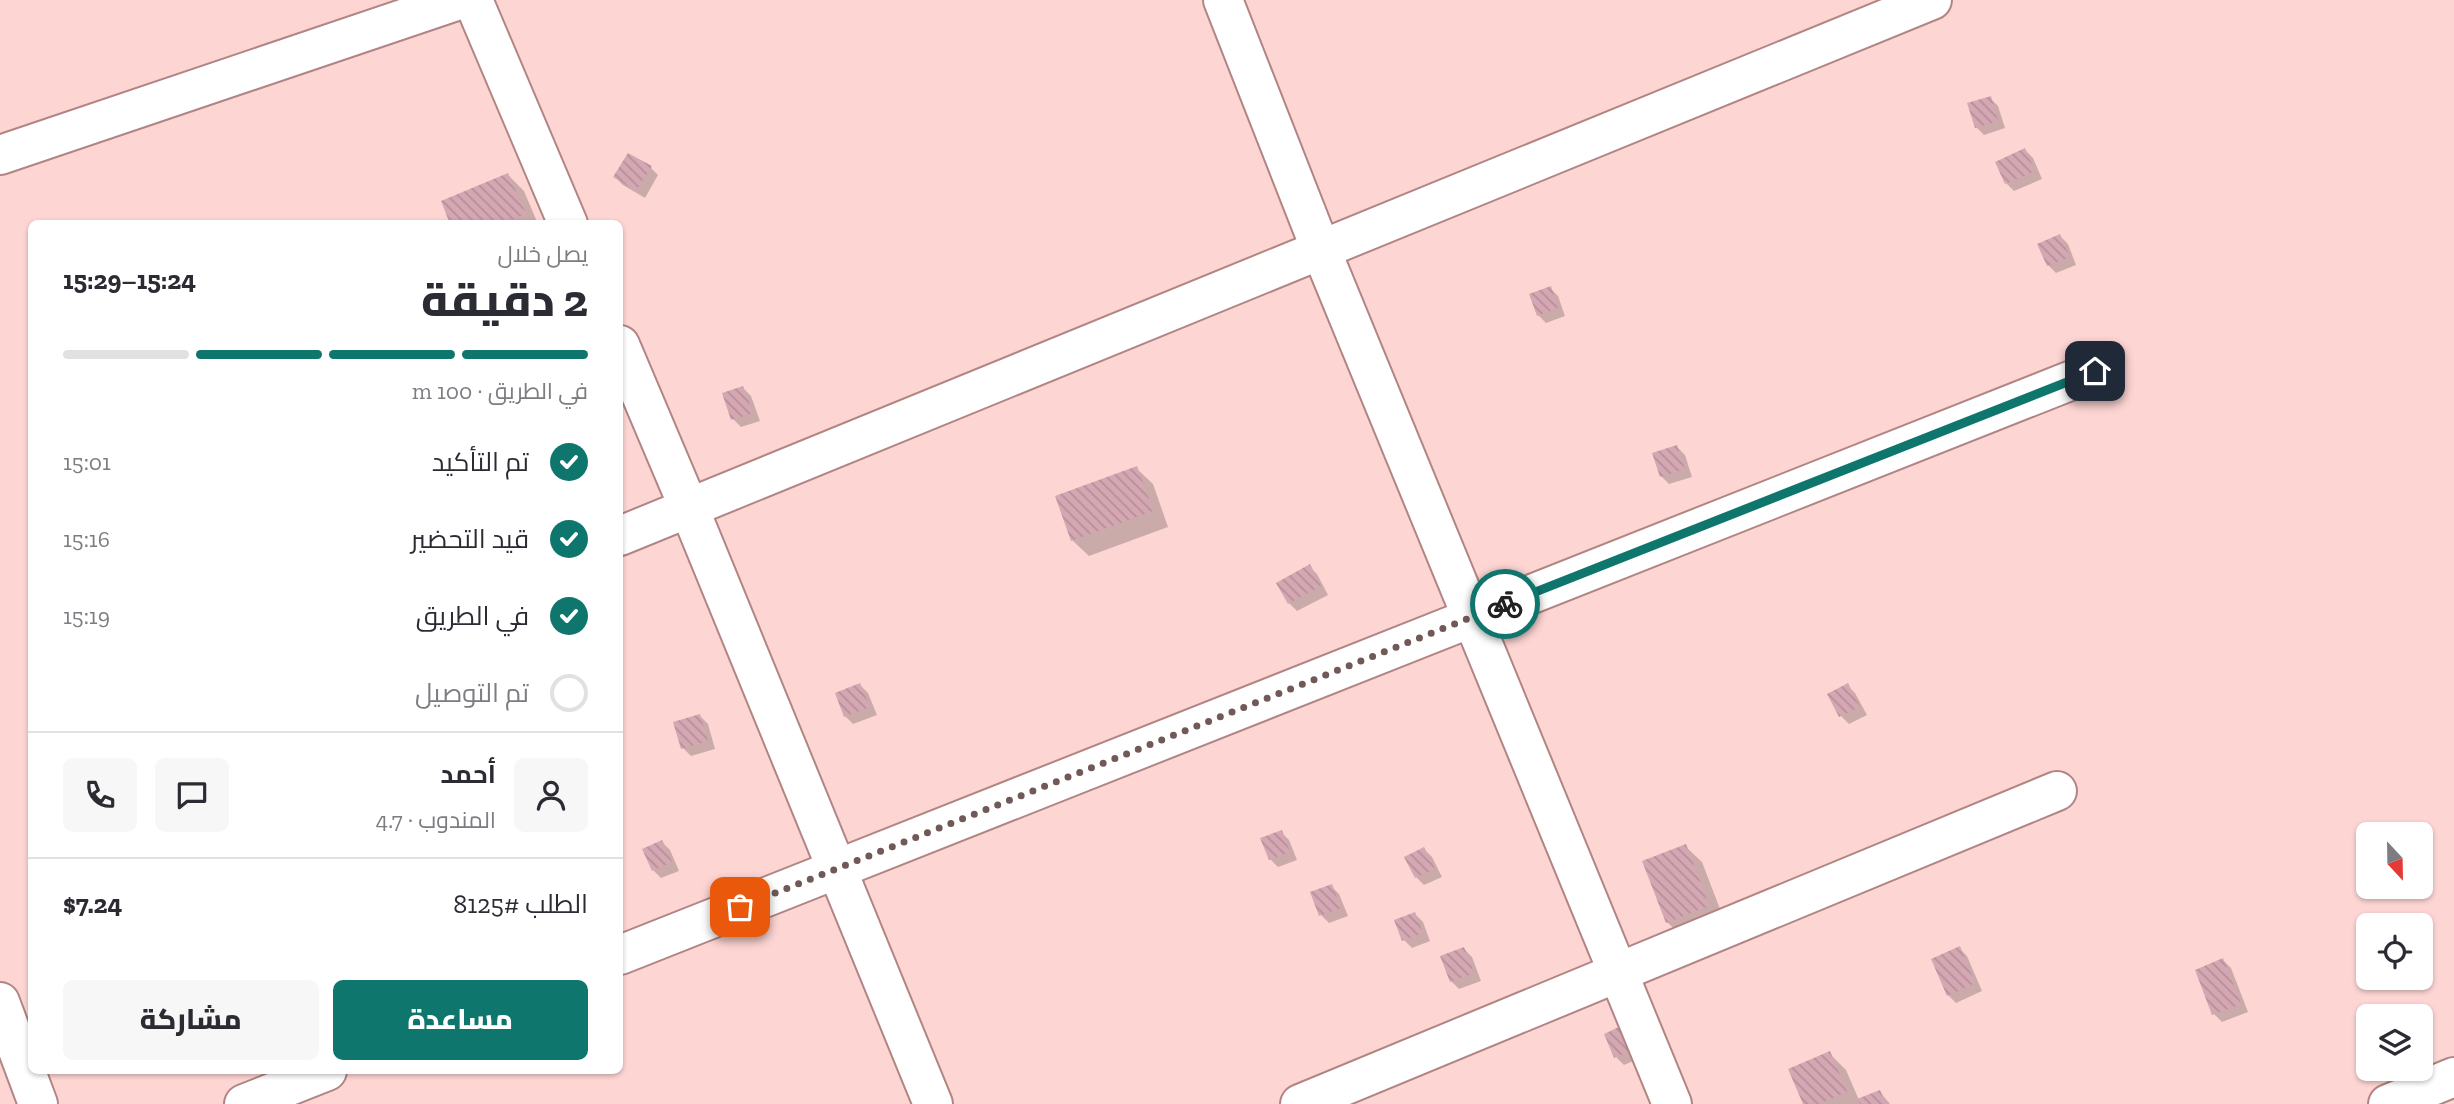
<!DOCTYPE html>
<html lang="ar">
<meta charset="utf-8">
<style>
:root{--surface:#fff;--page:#f7f7f7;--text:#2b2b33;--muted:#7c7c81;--line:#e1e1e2;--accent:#0f766e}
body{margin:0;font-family:"Zilla Slab",Cairo,serif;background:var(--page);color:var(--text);direction:rtl;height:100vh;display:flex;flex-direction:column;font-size:26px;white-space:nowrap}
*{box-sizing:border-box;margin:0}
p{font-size:23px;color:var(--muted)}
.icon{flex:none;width:38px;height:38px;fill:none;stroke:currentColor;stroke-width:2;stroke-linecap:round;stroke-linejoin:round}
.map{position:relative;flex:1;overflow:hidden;direction:ltr}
.side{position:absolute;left:28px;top:220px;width:595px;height:854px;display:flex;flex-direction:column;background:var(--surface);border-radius:10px;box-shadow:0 2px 5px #0004;direction:rtl}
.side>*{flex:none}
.needle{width:46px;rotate:158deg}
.fabs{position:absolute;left:2356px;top:822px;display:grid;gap:14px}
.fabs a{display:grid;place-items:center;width:77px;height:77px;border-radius:10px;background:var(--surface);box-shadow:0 2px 5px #0004;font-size:35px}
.pin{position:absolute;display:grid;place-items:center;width:60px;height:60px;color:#fff;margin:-30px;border-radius:14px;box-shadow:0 4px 10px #0006}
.courier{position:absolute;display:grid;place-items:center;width:70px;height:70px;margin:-35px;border:5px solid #0f766e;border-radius:50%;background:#fff;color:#222;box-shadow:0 2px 9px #0007}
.summary em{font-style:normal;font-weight:800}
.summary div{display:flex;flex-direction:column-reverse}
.summary{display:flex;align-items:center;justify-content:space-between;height:119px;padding:0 35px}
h1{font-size:46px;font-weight:800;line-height:52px}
.bar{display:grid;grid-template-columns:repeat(4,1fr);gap:10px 7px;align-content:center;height:84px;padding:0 35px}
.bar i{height:9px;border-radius:5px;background:var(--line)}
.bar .on{background:var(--accent)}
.bar p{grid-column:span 4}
.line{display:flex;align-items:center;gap:18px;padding:0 35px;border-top:2px solid var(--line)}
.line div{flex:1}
.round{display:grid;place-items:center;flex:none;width:74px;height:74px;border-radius:10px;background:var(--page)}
ol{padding:0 35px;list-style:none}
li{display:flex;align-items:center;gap:21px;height:77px}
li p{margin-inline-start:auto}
li .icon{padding:7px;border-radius:50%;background:var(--accent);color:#fff;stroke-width:4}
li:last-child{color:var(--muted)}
li i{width:38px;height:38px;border:4px solid var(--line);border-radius:50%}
.cta{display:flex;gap:14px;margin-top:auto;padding:14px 35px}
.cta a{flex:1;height:80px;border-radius:10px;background:var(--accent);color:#fff;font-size:28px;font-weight:800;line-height:80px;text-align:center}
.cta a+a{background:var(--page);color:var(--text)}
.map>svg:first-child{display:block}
.shadow{fill:#0003}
.building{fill:url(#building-back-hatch)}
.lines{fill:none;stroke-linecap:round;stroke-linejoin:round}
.minor-casing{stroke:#b18583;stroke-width:42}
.minor{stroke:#fff;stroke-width:38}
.done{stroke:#715958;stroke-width:7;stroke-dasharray:0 12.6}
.route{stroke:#0f766e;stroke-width:9}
</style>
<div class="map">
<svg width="2454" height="1104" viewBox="0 0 2454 1104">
<defs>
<pattern id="building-back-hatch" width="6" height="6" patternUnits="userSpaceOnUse" patternTransform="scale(1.75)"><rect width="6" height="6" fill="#d4a7b3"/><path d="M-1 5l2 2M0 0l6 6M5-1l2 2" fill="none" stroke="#b68f99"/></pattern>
</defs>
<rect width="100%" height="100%" fill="#fdd6d4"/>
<g class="shadow">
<polygon points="1990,98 1998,106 2005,128 1984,135 1976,127"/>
<polygon points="2025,150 2033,158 2042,179 2014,191 2006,183"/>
<polygon points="650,167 658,175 645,198 623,185 615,177"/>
<polygon points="508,175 524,191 538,224 452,224"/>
<polygon points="2060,236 2068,244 2076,265 2056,273 2048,265 2040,245"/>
<polygon points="1550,288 1558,296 1565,316 1546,323 1538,315"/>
<polygon points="743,388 751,396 760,421 741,427 733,419 724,394"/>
<polygon points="1677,447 1685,455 1692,477 1669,484 1661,476"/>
<polygon points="1136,468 1153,484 1168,527 1089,556 1072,540"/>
<polygon points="1309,566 1317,574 1328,595 1297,611 1289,603"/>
<polygon points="860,685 868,693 877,715 853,724 845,716"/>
<polygon points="1847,685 1855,693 1867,715 1849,724 1841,716"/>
<polygon points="700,716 708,724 715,749 691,756 683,748"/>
<polygon points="1281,832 1289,840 1297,860 1278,867 1270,859"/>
<polygon points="662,842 670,850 679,871 661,878 653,870"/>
<polygon points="1685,846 1702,862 1725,922 1684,938 1667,922"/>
<polygon points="1424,849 1432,857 1442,877 1424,885 1416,877 1406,858"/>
<polygon points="1331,886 1339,894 1348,916 1329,923 1321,915 1312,893"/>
<polygon points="1415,914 1423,922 1430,941 1412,948 1404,940"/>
<polygon points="1959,948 1967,956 1982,991 1956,1003 1948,995"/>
<polygon points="1464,949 1472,957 1481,981 1459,989 1451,981"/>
<polygon points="2223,960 2231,968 2248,1012 2222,1022 2214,1014"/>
<polygon points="1606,1035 1647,1055 1624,1065 1616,1057"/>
<polygon points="1829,1053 1846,1070 1859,1100 1880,1092 1890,1104 1804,1104"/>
</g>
<g class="building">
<polygon points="1991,96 1998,121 1975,128 1967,103"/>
<polygon points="2025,148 2035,171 2005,184 1995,162"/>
<polygon points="628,153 652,166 636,191 613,177"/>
<polygon points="508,173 526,214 502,224 450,224 441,201"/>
<polygon points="2060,234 2070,257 2047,266 2037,244"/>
<polygon points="1551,286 1558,308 1537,316 1529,294"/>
<polygon points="743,386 753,413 731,420 722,393"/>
<polygon points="1677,445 1685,469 1660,477 1652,453"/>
<polygon points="1137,466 1153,511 1071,541 1055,496"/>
<polygon points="1310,564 1321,586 1288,604 1276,583"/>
<polygon points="860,683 870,707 844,717 835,693"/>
<polygon points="1848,683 1860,707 1839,717 1827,694"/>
<polygon points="700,714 708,741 681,749 673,722"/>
<polygon points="1282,830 1290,852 1269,860 1260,838"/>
<polygon points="662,840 672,862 652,871 642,849"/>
<polygon points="1686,844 1709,906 1666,923 1642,861"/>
<polygon points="1424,847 1435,869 1415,878 1404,857"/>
<polygon points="1332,884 1341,908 1319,916 1310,892"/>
<polygon points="1415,912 1423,933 1402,941 1394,920"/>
<polygon points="1960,946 1975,983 1947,996 1931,959"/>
<polygon points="1464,947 1474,973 1450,982 1440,956"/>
<polygon points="2223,958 2241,1004 2212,1015 2195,970"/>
<polygon points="1629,1022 1640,1047 1614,1058 1604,1034"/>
<polygon points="1830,1051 1847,1092 1819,1104 1803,1104 1788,1069"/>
<polygon points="1880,1090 1886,1104 1860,1104 1857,1099"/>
</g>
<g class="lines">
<defs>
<g id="minor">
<polyline points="473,0 568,224"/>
<polyline points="1223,0 1321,250 1672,1104"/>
<polyline points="0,155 459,0"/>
<polyline points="620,345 689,508 933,1104"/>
<polyline points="620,536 1932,0"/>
<polyline points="620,955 2095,371"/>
<polyline points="0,1002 38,1104"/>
<polyline points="244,1104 327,1071"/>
<polyline points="1300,1104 2057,791"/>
<polyline points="2388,1104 2454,1077"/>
</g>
</defs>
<use href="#minor" class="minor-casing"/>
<use href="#minor" class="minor"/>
</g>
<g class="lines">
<polyline class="done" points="740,907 1505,604"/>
<polyline class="route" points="1505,604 2095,371"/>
</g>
</svg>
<div class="fabs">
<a><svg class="needle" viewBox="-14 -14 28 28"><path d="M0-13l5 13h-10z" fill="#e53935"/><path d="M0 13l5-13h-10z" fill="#7c7c81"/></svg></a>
<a><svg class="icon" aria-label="locate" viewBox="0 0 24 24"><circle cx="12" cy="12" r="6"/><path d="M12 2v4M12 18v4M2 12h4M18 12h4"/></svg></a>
<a><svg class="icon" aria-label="layers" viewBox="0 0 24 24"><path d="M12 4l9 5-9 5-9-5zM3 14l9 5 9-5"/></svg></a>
</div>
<div class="pin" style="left:740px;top:907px;background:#ea580c"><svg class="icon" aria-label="bag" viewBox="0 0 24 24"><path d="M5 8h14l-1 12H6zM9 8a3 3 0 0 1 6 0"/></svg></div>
<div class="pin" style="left:2095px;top:371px;background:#1f2937"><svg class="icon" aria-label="home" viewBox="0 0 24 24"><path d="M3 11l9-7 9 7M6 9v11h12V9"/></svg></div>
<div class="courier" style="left:1505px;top:604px"><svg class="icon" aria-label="bike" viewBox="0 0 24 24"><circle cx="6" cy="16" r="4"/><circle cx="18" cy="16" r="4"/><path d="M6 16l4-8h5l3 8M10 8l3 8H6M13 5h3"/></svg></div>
<section class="side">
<div class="summary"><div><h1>2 دقيقة</h1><p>يصل خلال</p></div><em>15:24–15:29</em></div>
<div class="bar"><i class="on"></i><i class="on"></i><i class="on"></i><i></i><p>في الطريق · 100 m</p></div>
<ol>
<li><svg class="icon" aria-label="check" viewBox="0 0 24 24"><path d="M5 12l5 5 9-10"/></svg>تم التأكيد<p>15:01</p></li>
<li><svg class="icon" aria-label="check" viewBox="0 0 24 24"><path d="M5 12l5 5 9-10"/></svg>قيد التحضير<p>15:16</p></li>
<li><svg class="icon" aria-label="check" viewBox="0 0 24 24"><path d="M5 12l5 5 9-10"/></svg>في الطريق<p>15:19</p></li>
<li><i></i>تم التوصيل</li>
</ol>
<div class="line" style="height:126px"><a class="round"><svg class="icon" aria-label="person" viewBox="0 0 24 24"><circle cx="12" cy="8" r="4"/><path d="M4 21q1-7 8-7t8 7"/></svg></a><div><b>أحمد</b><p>المندوب · 4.7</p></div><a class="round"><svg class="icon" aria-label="chat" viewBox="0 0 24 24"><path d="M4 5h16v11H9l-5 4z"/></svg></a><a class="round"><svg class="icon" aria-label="phone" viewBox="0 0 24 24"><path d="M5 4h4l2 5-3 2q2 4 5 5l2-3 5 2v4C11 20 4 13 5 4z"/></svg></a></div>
<div class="line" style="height:91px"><div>الطلب #8125</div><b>$7.24</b></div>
<div class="cta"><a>مساعدة</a><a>مشاركة</a></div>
</section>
</div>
